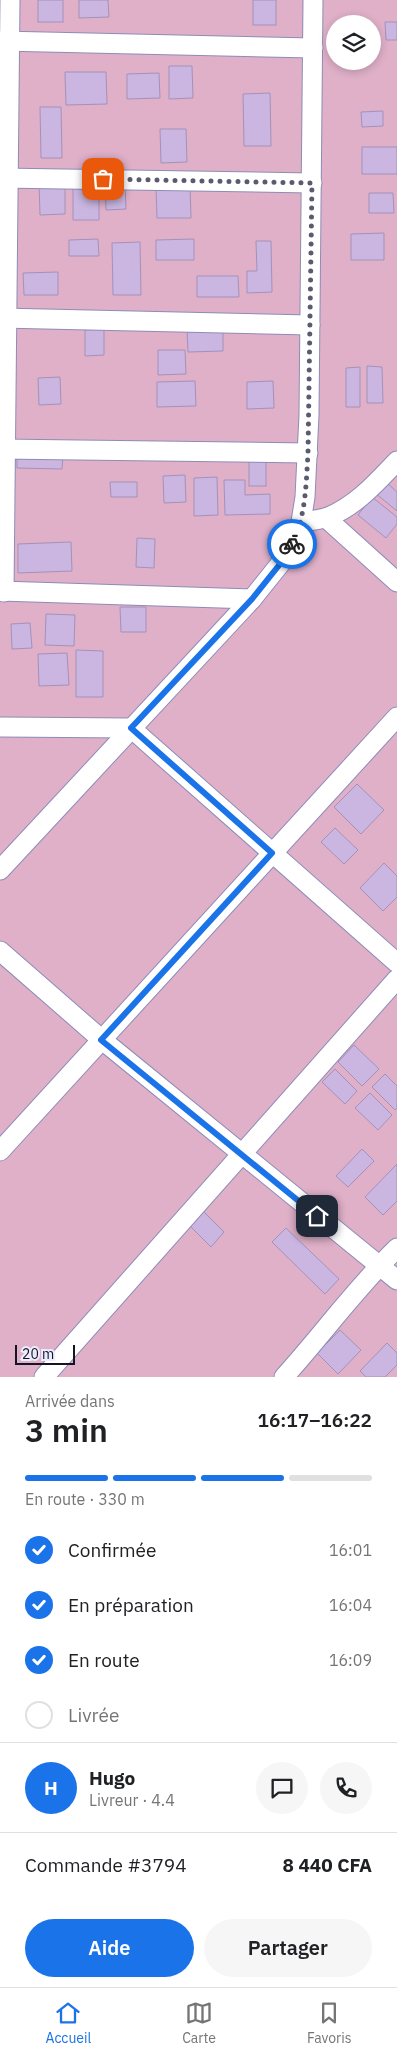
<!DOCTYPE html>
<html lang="fr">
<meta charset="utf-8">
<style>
:root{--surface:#fff;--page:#f6f6f6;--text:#202124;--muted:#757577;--line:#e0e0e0;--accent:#1a73e8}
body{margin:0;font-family:"IBM Plex Sans",sans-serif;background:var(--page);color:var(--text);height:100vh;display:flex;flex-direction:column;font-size:19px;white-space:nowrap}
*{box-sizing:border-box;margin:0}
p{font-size:16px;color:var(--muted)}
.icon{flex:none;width:28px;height:28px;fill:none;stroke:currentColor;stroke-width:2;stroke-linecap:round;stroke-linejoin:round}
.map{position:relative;height:1377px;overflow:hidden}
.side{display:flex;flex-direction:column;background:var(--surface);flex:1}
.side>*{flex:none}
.controls{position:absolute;left:326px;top:15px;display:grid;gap:10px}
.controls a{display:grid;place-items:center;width:55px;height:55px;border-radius:50%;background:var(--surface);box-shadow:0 2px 8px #0003;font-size:25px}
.scale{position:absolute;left:15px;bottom:12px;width:60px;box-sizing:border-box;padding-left:5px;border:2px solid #151424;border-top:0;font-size:14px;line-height:18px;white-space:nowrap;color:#151424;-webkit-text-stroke:4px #ececff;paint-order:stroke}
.pin{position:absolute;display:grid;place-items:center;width:42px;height:42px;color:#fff;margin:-21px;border-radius:10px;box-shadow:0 2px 8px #0006}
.courier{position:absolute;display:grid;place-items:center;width:50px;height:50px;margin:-25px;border:4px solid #1a73e8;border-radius:50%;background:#fff;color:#222;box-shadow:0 1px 6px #0007}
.head em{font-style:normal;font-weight:600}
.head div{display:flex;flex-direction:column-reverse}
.head{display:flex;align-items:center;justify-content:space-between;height:85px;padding:0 25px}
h1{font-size:32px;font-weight:600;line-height:38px}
.bar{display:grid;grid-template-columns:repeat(4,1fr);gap:8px 5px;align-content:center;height:60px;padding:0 25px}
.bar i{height:6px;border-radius:4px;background:var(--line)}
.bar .current{background:var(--accent)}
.bar p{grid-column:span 4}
.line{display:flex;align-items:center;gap:12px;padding:0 25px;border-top:1px solid var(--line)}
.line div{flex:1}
.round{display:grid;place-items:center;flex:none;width:52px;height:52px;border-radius:26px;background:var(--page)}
ol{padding:0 25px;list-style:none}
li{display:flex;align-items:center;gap:15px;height:55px}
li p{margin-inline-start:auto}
li .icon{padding:5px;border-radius:50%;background:var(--accent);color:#fff;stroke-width:4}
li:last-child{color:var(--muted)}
li i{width:28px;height:28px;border:2px solid var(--line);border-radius:50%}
.button{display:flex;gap:10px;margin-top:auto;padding:10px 25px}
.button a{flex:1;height:58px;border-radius:30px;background:var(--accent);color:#fff;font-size:20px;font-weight:600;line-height:58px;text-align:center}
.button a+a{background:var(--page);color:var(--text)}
.menu{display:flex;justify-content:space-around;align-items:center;height:70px;border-top:1px solid var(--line);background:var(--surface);font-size:14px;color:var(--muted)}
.menu a{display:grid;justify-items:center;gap:2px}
.menu .current{color:var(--accent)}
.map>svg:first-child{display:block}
.green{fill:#dfb0c8;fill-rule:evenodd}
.building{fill:#cab6e1;stroke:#a491ba}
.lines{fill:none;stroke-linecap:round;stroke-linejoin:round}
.minor-casing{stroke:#8d8cb7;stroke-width:21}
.minor{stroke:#fff;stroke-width:19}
.done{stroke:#5b5b6f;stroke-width:5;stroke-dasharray:0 9}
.route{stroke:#1a73e8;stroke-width:6}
</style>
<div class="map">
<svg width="397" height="1377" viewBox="0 0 397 1377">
<rect width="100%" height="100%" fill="#dedefa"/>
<path class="green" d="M0,0h397v1377h-397zM335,24h37v37h-37z"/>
<g class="building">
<rect x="38" y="0" width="25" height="22"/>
<polygon points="79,0 108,0 109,17 79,18"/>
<rect x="253" y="0" width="23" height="25"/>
<polygon points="385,22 397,22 397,40 386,40"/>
<polygon points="169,66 192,66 193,98 169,99"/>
<polygon points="65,72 106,72 107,104 66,105"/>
<polygon points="159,73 160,98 127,99 127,74"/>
<polygon points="270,93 271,146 244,146 243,94"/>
<polygon points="40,107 61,107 62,158 41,158"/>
<polygon points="383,111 383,126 362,127 361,112"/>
<polygon points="160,129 186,129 187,162 161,163"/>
<rect x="362" y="147" width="35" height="27"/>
<polygon points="39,183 65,183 65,214 40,215"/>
<polygon points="105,184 125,184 126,209 106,210"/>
<polygon points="99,185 99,220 73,220 73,186"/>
<polygon points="190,186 191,218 157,218 156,187"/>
<polygon points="369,193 393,193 394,213 369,213"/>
<polygon points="384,233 384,260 351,260 351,234"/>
<polygon points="98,239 99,256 69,256 69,240"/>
<polygon points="194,239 194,260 156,260 156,240"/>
<polygon points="256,241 271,241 272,292 247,293 247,271 257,271"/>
<polygon points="140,242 141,295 113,295 112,243"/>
<polygon points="58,272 58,295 24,295 23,273"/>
<polygon points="197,276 238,276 239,297 197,297"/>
<polygon points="223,328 223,351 188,352 187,329"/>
<polygon points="104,329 104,355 85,356 85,330"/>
<polygon points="158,350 185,350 186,374 158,375"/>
<polygon points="367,366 382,367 383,403 367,403"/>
<polygon points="360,367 360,407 346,407 346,368"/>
<polygon points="60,377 61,404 39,405 38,378"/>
<polygon points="195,381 196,406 157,407 157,382"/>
<polygon points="273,381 274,408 247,409 247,382"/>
<polygon points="17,453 63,454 62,469 17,468"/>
<rect x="249" y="457" width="17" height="29"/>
<polygon points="185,475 186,502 164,503 163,476"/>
<polygon points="217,477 218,515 194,516 194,478"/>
<polygon points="224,480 245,480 245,495 270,494 270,514 225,515"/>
<polygon points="385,481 397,492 397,511 375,493"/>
<polygon points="110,482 137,482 137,497 111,497"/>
<polygon points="372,497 397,517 397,524 386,538 358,515"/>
<polygon points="137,538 155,539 154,568 136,567"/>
<polygon points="71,542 72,571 18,573 18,544"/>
<polygon points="120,607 146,607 146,632 121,632"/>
<polygon points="46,614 75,615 74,646 45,645"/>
<polygon points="30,623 32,648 12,649 11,624"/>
<polygon points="76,650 103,651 103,697 76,697"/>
<polygon points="67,653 69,685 39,686 38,654"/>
<polygon points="357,784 384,810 361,834 334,807"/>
<polygon points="335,828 358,850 344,864 321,842"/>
<polygon points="384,863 397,876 397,897 383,911 360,888"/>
<polygon points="354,1045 379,1069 362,1086 338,1062"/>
<polygon points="335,1069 357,1091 345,1104 322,1082"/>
<polygon points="385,1074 397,1086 397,1108 395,1110 372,1087"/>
<polygon points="370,1093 392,1115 378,1130 355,1108"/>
<polygon points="362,1149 374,1161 348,1187 336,1176"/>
<polygon points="397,1164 397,1201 383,1215 365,1197"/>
<polygon points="200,1208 224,1232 211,1247 186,1222"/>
<polygon points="286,1228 339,1279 325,1294 272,1242"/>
<polygon points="340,1330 361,1350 338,1374 317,1353"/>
<polygon points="387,1343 397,1353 397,1365 385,1377 366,1377 360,1371"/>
</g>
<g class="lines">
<defs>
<g id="minor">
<polyline points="0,41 313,48"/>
<polyline points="0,178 312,183"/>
<polyline points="0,318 310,325"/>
<polyline points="0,449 308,453"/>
<polyline points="326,518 397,582"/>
<path d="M301,522c8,-1 18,-2 27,-5 28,-11 49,-35 69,-56"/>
<polyline points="0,591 252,599"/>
<polyline points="4,592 10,0"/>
<polyline points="0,727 131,728 397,963"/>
<polyline points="0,870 252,599 288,554 301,522 305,497 309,415 313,0"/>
<polyline points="0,951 101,1039 397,1280"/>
<polyline points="0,1151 397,717"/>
<polyline points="44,1377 397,979"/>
<path d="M284,1377c38,-42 72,-89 113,-129"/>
</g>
</defs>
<use href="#minor" class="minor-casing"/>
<use href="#minor" class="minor"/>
</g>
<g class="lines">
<path class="done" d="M103,179l209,4 -4,270c-2,31 -2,63 -16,91"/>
<polyline class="route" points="292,544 288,554 252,599 131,728 272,853 101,1040 317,1216"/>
</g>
</svg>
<div class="controls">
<a><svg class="icon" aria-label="layers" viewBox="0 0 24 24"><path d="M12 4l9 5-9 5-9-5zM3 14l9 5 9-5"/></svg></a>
</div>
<div class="scale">20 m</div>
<div class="pin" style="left:103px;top:179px;background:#ea580c"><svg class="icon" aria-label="bag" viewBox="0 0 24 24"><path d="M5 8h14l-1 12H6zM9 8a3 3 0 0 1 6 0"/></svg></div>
<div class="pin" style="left:317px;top:1216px;background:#1f2937"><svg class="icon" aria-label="home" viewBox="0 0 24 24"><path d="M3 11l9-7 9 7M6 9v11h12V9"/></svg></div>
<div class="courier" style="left:292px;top:544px"><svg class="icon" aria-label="bike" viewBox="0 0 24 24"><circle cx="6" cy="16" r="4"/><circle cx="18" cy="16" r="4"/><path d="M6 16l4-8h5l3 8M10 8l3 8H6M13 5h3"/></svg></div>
</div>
<section class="side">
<div class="head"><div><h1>3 min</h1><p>Arrivée dans</p></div><em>16:17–16:22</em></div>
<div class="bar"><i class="current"></i><i class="current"></i><i class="current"></i><i></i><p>En route · 330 m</p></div>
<ol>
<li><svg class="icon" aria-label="check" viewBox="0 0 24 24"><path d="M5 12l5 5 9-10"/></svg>Confirmée<p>16:01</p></li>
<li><svg class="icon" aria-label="check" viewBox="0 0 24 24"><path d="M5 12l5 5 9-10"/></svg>En préparation<p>16:04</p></li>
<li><svg class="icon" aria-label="check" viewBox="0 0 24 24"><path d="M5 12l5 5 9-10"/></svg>En route<p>16:09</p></li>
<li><i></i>Livrée</li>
</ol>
<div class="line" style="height:90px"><b class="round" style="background:var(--accent);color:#fff">H</b><div><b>Hugo</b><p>Livreur · 4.4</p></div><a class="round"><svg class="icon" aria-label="chat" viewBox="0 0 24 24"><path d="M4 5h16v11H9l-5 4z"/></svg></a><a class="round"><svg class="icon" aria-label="phone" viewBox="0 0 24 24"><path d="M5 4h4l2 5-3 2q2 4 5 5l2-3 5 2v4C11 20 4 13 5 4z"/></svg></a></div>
<div class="line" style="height:65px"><div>Commande #3794</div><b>8 440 CFA</b></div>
<div class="button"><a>Aide</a><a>Partager</a></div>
</section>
<nav class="menu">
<a class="current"><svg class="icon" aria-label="home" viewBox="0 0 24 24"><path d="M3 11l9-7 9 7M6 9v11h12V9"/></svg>Accueil</a>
<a><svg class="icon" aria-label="map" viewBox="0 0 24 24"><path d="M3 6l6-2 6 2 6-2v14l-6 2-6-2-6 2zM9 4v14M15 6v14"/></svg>Carte</a>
<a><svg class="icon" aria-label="saved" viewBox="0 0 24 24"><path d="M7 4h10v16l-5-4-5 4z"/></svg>Favoris</a>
</nav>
